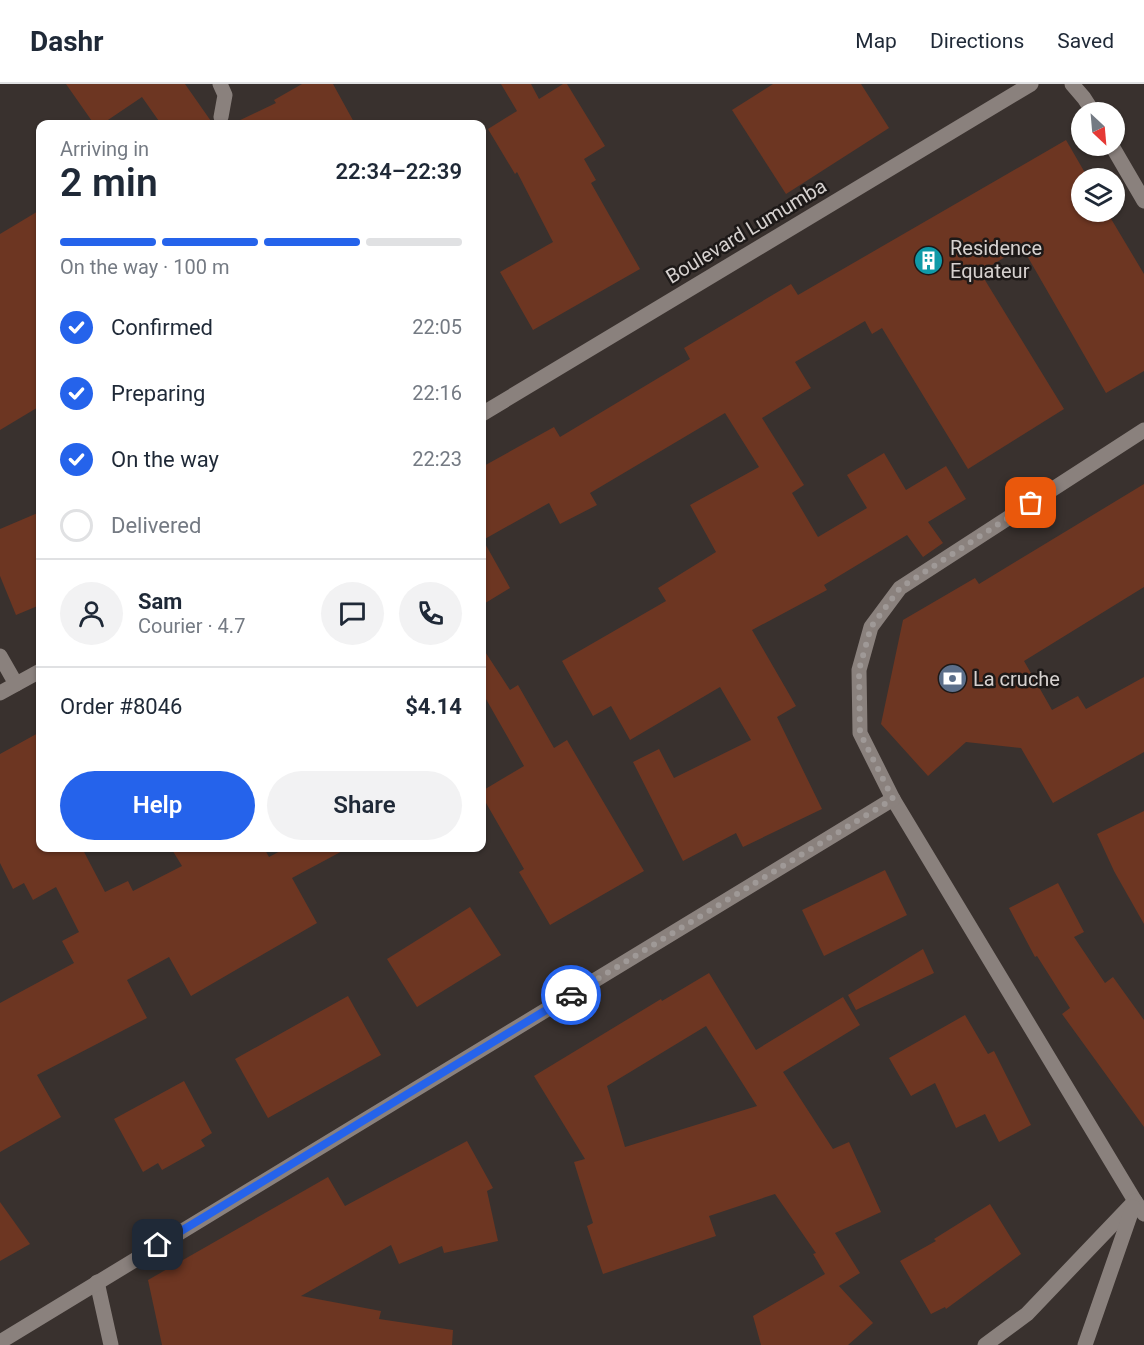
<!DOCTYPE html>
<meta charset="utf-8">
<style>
:root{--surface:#fff;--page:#f2f2f3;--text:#1f2937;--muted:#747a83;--line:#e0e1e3;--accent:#2563eb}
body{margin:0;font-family:Roboto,sans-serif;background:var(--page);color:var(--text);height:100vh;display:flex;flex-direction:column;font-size:22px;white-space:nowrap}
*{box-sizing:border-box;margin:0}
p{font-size:20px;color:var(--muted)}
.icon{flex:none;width:33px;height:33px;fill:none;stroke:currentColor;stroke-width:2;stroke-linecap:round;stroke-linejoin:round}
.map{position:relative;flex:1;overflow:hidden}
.sheet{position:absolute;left:36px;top:36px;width:450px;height:732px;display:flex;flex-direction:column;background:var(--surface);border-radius:12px;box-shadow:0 2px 4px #0004}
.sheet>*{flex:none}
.needle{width:39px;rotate:154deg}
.controls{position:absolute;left:1071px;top:18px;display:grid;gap:12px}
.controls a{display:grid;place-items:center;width:54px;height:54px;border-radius:50%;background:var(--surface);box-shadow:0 2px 4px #0004;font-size:30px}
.pin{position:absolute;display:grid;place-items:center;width:51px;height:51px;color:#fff;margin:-26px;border-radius:12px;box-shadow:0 3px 9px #0006}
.courier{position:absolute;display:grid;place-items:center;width:60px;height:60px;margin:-30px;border:4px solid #2563eb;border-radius:50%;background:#fff;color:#222;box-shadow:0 2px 8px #0007}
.summary em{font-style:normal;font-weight:600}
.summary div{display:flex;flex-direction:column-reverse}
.summary{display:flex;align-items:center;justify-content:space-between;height:102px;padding:0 24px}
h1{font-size:39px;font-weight:600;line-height:45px}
.bar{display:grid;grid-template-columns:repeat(4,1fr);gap:9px 6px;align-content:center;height:72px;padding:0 24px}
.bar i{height:8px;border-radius:4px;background:var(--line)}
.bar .active{background:var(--accent)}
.bar p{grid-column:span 4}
.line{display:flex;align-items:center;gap:15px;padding:0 24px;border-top:2px solid var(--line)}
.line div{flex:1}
.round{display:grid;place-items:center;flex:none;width:63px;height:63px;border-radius:32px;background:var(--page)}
ol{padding:0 24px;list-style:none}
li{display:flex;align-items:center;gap:18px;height:66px}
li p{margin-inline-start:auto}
li .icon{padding:6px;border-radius:50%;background:var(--accent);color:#fff;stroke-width:4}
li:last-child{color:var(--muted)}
li i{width:33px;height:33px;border:3px solid var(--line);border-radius:50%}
.button{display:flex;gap:12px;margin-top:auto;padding:12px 24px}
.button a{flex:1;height:69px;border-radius:36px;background:var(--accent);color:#fff;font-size:24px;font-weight:600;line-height:69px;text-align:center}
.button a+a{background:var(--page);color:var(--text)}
header{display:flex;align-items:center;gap:36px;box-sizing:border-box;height:84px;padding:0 30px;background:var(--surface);border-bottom:2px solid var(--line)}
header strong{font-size:28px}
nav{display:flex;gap:33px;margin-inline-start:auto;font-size:21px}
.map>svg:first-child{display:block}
.building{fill:#6d3622;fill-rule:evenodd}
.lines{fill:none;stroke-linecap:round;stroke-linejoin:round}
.minor{stroke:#8a817d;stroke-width:15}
.tertiary{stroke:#8a817d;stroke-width:15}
.done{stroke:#9f9997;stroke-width:6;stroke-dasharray:0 10.8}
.route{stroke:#2563eb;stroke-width:8}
.labels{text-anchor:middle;stroke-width:5;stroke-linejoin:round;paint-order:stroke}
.street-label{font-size:20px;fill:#d6d1cf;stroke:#1d1918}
.poi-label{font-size:20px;fill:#d6d1cf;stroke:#1d1918;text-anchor:start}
</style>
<header>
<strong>Dashr</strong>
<nav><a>Map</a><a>Directions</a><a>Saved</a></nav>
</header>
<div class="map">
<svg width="1144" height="1261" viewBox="0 0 1144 1261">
<rect width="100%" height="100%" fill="#39312e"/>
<g class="building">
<polygon points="66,0 185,0 213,40 161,40 142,13 102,40 94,40"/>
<polygon points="302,0 333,0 355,40 232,40 276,19 274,16"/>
<polygon points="501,0 531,0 539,15 563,0 567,0 605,62 584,75 596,96 591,99 640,185 533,246 500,188 553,158 517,88 515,90 488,45 517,27"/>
<polygon points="773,0 861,0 889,44 786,110 732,26"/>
<polygon points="1066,56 1088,94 1082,94 1082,128 1107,128 1144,190 1144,287 1106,309 1022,163 980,188 1064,325 968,385 882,244 872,250 865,237 795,278 811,304 762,334 804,401 792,409 818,453 867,424 847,391 884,369 906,406 946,382 966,415 928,438 943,459 923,473 907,451 824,501 827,506 752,546 796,622 777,633 822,725 743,763 736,749 683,777 633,678 659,665 674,694 751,656 720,603 630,656 611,622 593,632 562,577 666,517 658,504 716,468 690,421 759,383 725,329 590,409 597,421 560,440 549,419 483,456 510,504 482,521 482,383 554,343 560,353 690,275 684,264 791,200 798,211"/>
<polygon points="40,126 40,322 0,346 0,150"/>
<polygon points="1144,400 1144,503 1024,577 1052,626 1078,612 1086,625 1144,593 1144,668 1053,719 1021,664 966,658 928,692 881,640 903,536 975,494 979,500"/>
<polygon points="40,428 40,521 16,531 0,492 0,445"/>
<polygon points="482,563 510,606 518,601 554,664 567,656 644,787 550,841 519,788 524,785 482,712 482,707 524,682 482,608"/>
<polygon points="40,648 40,764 82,764 105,808 128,797 133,807 182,782 171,764 264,764 269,773 286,764 348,764 292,794 317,839 191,912 169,873 127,896 147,934 37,991 61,1033 0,1068 0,919 74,879 62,857 79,848 56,803 33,816 24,799 13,805 0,779 0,670"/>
<polygon points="1144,727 1144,840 1114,787 1097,750"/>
<polygon points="885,786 907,831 824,872 802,826"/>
<polygon points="1058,799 1084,848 1074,853 1105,899 1113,893 1144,936 1144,1043 1062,930 1070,924 1037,872 1035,873 1009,824"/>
<polygon points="470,823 501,871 417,923 387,875"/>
<polygon points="923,865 934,889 856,926 848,911"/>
<path d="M709,889l47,77 87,-53 17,28 -77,47 50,77 16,-7 32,70 -46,21 25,40 -21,13 34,37 -25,22h-87l-8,-29 72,-42 -12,-20 3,-1 -41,-59 -66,22 7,20 -113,38 -16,-48 6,-3 -19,-61 11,-3 -51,-83 127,-77 1,2zM706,942l51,80 -132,41 -18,-61z"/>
<polygon points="348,912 381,971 268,1034 235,975"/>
<polygon points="965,931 988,970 994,967 1031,1041 999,1058 985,1030 956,1044 935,999 911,1012 889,974"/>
<polygon points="184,997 212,1049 201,1056 205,1062 162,1086 158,1079 143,1088 114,1035"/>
<polygon points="467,1057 493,1104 487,1107 498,1157 444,1169 442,1162 399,1180 391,1161 301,1212 381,1227 379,1235 453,1246 452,1261 162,1261 148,1196 328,1093 345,1122"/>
<polygon points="0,1118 30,1160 0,1177"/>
<polygon points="990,1120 1021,1170 946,1225 945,1223 931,1230 900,1177 936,1157 934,1155"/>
</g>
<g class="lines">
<g class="minor">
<polyline points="220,0 225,11 221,33"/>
<polyline points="1072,0 1084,14 1093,28"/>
<polyline points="1112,62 1144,117"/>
<polyline points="1144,346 900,504 871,543 859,586 860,649 893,715 1135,1117 1144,1130"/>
<polyline points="0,572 16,600"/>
<polyline points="97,1198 111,1261"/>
<polyline points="0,1258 893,715"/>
<polyline points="985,1261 1027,1230 1135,1117"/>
<polyline points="1085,1261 1133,1123"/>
</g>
<g class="tertiary">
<polyline points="482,330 1031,0"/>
<polyline points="0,609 40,587"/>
</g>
</g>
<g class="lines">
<polyline class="done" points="571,911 893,715 860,649 859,586 871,543 900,504 1031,419"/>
<polyline class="route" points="158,1161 571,911"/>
</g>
<defs>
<symbol id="building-disc" viewBox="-11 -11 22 22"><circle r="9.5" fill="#0f9aa8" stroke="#1d1918"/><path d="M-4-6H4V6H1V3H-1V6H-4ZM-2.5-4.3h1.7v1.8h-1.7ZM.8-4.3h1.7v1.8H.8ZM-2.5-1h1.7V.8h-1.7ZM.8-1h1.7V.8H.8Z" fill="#fff"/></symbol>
<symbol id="bank-disc" viewBox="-11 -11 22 22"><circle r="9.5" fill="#5c6f8a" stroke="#1d1918"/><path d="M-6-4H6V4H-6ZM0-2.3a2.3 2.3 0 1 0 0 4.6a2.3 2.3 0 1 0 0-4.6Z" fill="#fff"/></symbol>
</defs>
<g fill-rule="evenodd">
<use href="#building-disc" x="912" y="160" width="33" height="33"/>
<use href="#bank-disc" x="936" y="578" width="33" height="33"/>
</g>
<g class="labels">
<g class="street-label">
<text transform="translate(746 147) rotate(-31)" y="7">Boulevard Lumumba</text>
</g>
<g class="poi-label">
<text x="950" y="171">Residence<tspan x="950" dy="23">Equateur</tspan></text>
<text x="973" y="602">La cruche</text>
</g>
</g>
</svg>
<div class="controls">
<a><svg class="needle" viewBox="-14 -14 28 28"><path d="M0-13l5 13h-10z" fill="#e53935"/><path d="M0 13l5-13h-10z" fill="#747a83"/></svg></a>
<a><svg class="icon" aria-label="layers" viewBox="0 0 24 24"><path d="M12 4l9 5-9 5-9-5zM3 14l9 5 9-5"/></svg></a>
</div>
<div class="pin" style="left:1031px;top:419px;background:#ea580c"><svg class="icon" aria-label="bag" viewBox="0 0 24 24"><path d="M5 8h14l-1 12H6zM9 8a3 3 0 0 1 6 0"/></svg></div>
<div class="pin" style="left:158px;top:1161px;background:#1f2937"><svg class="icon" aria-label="home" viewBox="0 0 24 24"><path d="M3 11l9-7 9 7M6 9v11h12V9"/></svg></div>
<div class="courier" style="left:571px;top:911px"><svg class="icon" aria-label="car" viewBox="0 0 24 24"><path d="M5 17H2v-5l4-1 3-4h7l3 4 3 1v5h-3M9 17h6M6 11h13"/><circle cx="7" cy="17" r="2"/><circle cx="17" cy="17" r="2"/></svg></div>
<section class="sheet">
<div class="summary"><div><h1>2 min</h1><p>Arriving in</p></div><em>22:34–22:39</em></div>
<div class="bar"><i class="active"></i><i class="active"></i><i class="active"></i><i></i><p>On the way · 100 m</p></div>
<ol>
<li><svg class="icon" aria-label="check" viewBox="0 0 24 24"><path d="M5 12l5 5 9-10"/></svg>Confirmed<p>22:05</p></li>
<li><svg class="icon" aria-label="check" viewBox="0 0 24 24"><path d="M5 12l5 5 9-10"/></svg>Preparing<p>22:16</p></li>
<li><svg class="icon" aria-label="check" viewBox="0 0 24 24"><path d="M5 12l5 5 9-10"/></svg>On the way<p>22:23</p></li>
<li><i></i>Delivered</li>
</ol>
<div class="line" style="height:108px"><a class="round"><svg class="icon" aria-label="person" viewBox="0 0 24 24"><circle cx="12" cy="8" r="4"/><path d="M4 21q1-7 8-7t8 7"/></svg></a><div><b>Sam</b><p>Courier · 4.7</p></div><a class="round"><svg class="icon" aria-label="chat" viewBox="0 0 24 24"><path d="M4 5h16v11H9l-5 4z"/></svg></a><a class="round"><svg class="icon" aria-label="phone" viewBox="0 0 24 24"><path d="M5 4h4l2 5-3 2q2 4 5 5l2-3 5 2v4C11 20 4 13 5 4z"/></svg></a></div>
<div class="line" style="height:78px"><div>Order #8046</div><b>$4.14</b></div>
<div class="button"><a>Help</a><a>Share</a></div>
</section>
</div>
